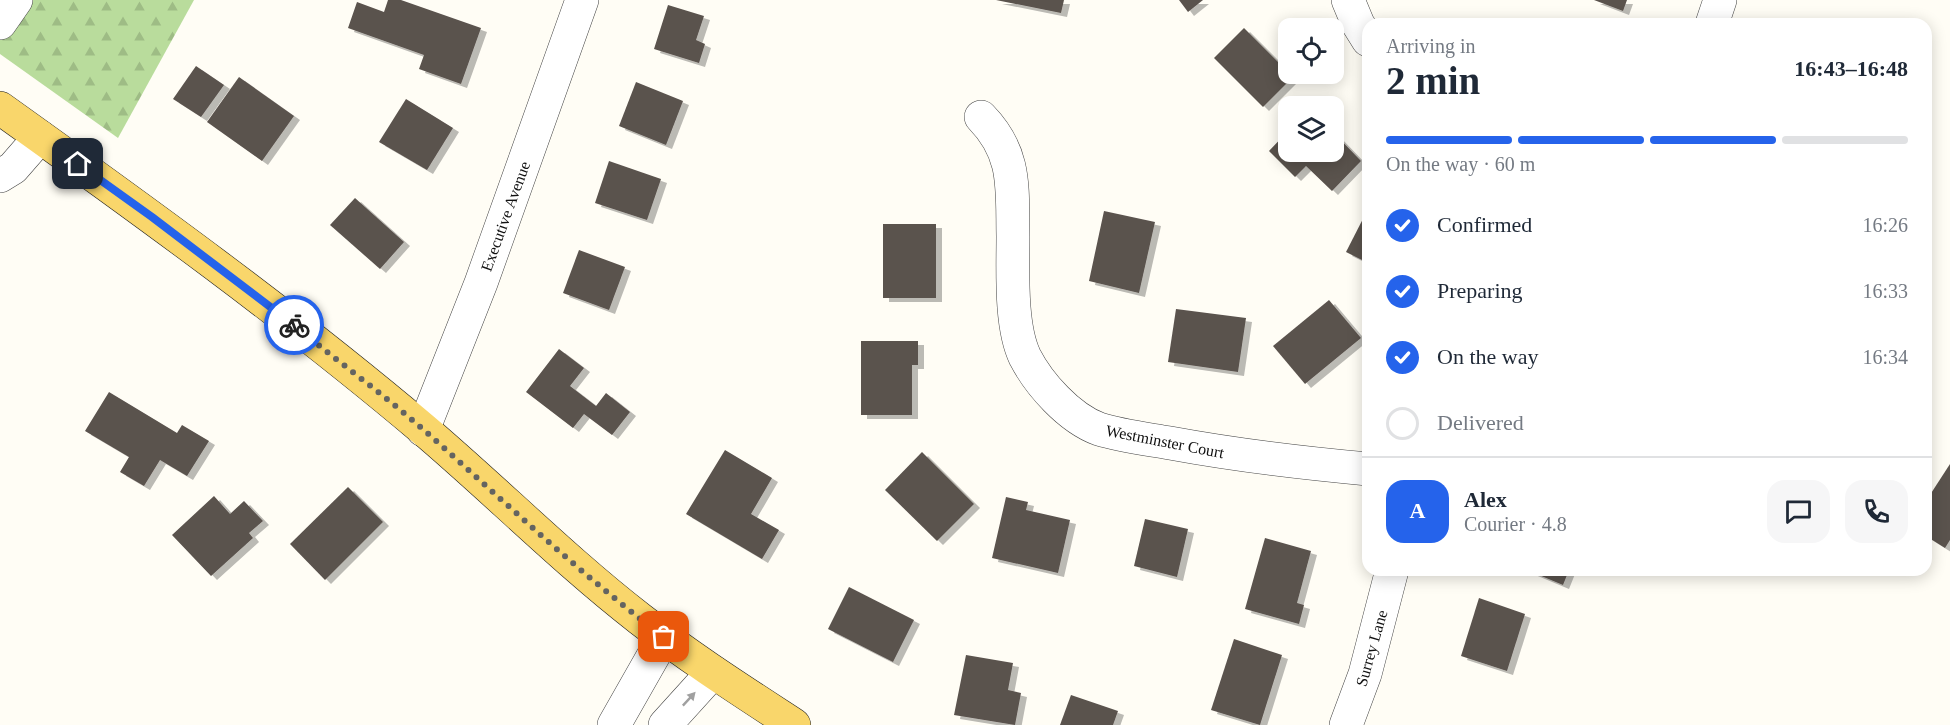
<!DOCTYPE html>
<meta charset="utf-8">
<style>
:root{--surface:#fff;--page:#f6f6f7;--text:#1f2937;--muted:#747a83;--line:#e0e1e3;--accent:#2563eb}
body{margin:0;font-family:"Times New Roman",serif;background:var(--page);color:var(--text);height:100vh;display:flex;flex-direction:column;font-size:22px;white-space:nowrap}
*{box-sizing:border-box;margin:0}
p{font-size:20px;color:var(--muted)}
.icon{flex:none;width:33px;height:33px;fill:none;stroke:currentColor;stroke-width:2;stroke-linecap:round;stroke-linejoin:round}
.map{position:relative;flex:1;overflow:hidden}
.sheet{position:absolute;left:1362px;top:18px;width:570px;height:558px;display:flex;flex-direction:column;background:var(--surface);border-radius:18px;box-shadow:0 3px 15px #0003}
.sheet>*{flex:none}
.buttons{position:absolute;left:1278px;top:18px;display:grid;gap:12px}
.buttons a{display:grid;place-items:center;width:66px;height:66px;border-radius:12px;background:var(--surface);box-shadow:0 3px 15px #0003;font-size:30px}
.pin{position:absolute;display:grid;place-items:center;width:51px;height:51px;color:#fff;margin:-26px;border-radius:12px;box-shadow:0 3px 9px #0006}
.courier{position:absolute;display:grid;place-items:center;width:60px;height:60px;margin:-30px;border:4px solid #2563eb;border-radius:50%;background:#fff;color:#222;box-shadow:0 2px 8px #0007}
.overview em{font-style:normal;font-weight:700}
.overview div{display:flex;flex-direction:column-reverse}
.overview{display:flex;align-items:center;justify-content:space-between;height:102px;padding:0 24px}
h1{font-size:39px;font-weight:700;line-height:45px}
.bar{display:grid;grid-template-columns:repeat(4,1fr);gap:9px 6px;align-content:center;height:72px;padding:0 24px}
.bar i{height:8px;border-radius:4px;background:var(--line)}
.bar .active{background:var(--accent)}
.bar p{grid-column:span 4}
.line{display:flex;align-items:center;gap:15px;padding:0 24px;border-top:2px solid var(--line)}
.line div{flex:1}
.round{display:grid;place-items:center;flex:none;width:63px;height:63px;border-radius:18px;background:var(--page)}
ol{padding:0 24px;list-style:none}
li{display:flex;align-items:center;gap:18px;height:66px}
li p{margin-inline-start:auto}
li .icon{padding:6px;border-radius:50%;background:var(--accent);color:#fff;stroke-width:4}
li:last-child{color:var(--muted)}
li i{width:33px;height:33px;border:3px solid var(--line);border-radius:50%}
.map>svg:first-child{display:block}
.forest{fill:url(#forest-firs)}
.building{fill:#5a524d;filter:url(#shadow)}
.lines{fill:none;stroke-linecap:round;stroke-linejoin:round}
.minor-casing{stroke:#444;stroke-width:34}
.major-casing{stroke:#222;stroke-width:34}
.minor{stroke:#fff;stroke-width:33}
.major{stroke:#f9d66b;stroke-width:33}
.oneway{fill:#a0a0a0}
.done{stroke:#646461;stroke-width:6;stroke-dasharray:0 10.8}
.route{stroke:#2563eb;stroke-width:8}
.labels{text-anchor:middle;stroke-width:6;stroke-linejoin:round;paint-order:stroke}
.street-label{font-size:16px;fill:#111;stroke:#fff}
</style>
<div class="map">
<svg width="1950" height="725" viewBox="0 0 1950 725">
<defs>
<pattern id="forest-firs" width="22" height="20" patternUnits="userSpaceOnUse" patternTransform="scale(1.5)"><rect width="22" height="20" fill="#b9dc9c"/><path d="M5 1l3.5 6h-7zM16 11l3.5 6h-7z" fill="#9ebc85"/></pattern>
<filter id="shadow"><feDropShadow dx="6" dy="4" stdDeviation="0" flood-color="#0004"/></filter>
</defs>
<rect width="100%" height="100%" fill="#fffdf5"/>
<polygon class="forest" points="0,0 194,0 118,138 0,54"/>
<g class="building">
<polygon points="388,0 401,0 481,28 461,84 419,69 424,55 348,28 357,2 384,12"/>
<polygon points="996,0 1064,0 1061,13"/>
<polygon points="1179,0 1203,0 1188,12"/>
<polygon points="1594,0 1627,0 1623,11"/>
<polygon points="668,5 704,16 696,40 705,44 699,63 654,49"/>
<polygon points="1244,28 1293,77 1263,107 1214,58"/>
<polygon points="196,66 224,85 201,117 173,99"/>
<polygon points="239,77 294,116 262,161 207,122"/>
<polygon points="636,82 683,101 666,145 619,126"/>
<polygon points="406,99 453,128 427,170 379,142"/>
<polygon points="1288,131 1288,152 1334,152 1334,133 1361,161 1332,191 1306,166 1295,177 1269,151"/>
<polygon points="609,161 661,179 647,220 595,203"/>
<polygon points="355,198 404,242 380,269 330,225"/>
<polygon points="1368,209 1368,263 1346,252"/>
<polygon points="1104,211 1155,222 1139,293 1089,281"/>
<rect x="883" y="224" width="53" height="74"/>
<polygon points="579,250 625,267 609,310 563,293"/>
<polygon points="1329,300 1361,338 1305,384 1273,346"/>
<polygon points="1176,309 1246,318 1238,372 1168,362"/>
<polygon points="861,341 918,341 918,365 912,365 912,415 861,415"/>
<polygon points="559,349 584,368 570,386 596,406 606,393 630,412 612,435 584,414 573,428 526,392"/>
<polygon points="109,392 177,433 182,425 209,441 187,476 160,460 144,486 120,472 129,457 85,431"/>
<polygon points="725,450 772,478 751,514 779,530 762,559 686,514"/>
<polygon points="922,452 974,504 937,541 885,490"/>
<polygon points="1950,464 1950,540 1945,548 1926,536 1926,501"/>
<polygon points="348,487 383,522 325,580 290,544"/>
<polygon points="214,496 230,514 244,501 263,521 249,533 253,538 211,576 172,535"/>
<polygon points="1006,497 1028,502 1026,510 1070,520 1058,573 992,558"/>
<polygon points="1145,519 1188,529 1177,577 1134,566"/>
<polygon points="1265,538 1311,551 1297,603 1304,605 1299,624 1245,609"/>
<polygon points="1527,570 1569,570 1563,585"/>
<polygon points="849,587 914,620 893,662 828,629"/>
<polygon points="1479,598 1525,614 1507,671 1461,656"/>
<polygon points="1234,639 1282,655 1260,725 1211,710"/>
<polygon points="966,655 1013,663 1008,690 1021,693 1015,725 954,715"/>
<polygon points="1071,695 1118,711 1113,725 1060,725"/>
</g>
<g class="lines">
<defs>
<g id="minor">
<polyline points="1348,0 1358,24 1368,40"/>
<polyline points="0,23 16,0"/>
<polyline points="1712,24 1720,0"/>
<path d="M981,117c36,37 31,71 32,119 0,34 -3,90 12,121 14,27 44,61 74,72 22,7 48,10 71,14 65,12 132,20 198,26"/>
<polyline points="0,176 13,168 40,137"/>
<polyline points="423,430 481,283 582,0"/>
<polyline points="614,725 664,637"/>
<polyline points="665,725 713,672"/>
<polyline points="1346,725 1365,674 1392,570"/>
</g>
<path id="major" d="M0,108c144,103 288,207 423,321 73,62 141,131 217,190 49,38 102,72 154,106"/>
</defs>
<use href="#minor" class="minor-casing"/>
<use href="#major" class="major-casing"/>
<use href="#minor" class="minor"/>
<use href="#major" class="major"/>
</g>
<defs><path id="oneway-solid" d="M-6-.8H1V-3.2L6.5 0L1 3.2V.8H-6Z" transform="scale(1.5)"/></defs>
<use class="oneway" href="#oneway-solid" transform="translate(689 699) rotate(-47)"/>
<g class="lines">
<path class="done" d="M294,325c43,36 89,69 131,106 79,70 155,143 239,206"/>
<polyline class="route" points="78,164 152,217 294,325"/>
</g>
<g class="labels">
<g class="street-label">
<text transform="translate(505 216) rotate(-70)" y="6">Executive Avenue</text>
<text transform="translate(1165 441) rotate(11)" y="6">Westminster Court</text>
<text transform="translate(1371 648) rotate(-74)" y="6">Surrey Lane</text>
</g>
</g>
</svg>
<div class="buttons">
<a><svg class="icon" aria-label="locate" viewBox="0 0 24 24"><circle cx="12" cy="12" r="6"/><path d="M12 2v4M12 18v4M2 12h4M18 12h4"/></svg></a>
<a><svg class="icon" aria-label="layers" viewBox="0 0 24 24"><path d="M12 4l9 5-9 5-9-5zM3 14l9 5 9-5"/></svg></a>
</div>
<div class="pin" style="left:664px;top:637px;background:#ea580c"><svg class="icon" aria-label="bag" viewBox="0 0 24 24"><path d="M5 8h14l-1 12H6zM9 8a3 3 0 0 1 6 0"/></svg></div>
<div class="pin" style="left:78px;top:164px;background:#1f2937"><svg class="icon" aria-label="home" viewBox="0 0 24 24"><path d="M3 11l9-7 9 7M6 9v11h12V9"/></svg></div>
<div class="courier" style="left:294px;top:325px"><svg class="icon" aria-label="bike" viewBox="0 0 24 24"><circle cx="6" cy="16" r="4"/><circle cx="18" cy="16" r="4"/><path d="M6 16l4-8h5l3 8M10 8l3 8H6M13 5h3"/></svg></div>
<section class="sheet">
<div class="overview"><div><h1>2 min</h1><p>Arriving in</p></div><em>16:43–16:48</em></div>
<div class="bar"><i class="active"></i><i class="active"></i><i class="active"></i><i></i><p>On the way · 60 m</p></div>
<ol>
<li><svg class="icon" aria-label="check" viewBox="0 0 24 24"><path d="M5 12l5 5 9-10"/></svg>Confirmed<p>16:26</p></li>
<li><svg class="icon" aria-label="check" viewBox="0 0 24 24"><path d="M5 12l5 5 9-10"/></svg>Preparing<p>16:33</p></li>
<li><svg class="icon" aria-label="check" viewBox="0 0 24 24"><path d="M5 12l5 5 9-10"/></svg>On the way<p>16:34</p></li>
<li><i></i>Delivered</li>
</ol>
<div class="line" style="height:108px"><b class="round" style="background:var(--accent);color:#fff">A</b><div><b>Alex</b><p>Courier · 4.8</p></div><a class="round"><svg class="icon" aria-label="chat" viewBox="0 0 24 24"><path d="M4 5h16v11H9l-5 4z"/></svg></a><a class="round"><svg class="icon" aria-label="phone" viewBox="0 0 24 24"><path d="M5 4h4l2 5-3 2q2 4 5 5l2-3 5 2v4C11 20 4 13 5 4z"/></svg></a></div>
</section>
</div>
